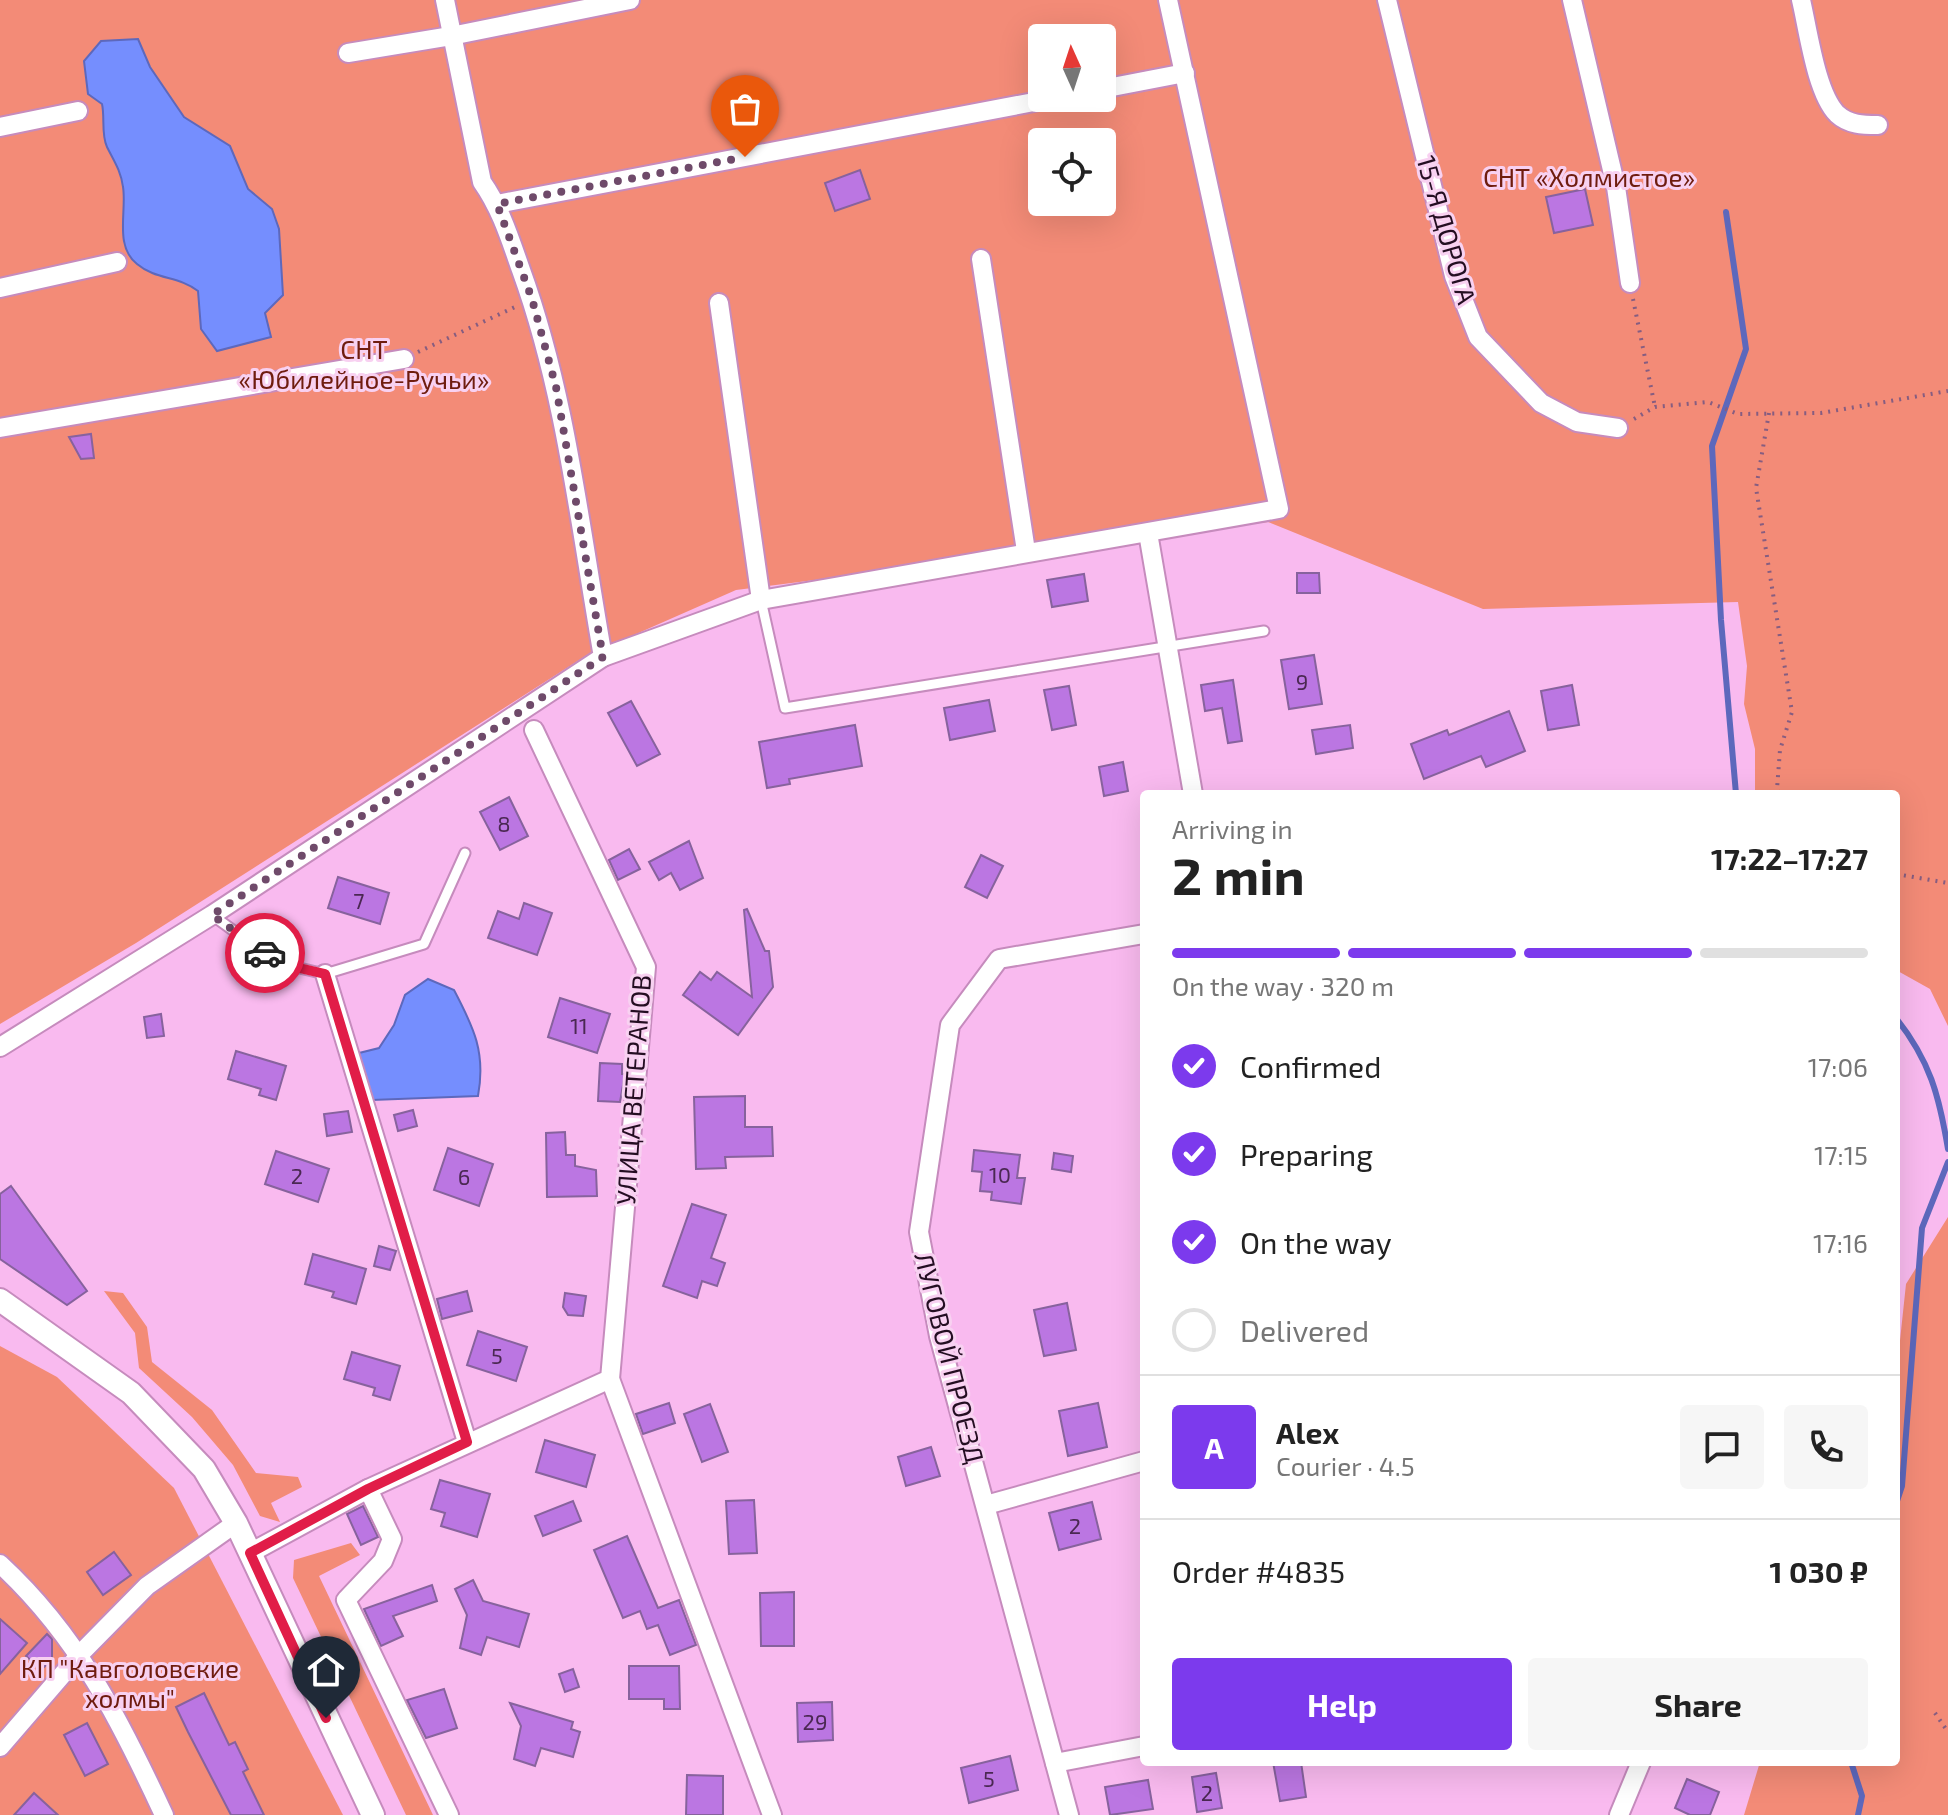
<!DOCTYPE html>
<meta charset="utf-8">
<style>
:root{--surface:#fff;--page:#f6f6f6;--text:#222;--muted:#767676;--line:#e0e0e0;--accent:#7c3aed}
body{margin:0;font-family:"Exo 2",sans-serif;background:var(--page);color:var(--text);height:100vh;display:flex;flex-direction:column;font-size:30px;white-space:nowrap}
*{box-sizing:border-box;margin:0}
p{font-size:26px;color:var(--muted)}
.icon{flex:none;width:44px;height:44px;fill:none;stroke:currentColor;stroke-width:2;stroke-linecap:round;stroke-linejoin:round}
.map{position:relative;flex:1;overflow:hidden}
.side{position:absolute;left:1140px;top:790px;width:760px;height:976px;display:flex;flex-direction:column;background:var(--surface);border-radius:8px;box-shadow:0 8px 32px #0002}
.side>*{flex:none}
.needle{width:52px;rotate:357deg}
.buttons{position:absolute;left:1028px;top:24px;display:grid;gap:16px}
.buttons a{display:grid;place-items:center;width:88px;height:88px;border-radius:8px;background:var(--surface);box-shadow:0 8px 32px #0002;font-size:40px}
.pin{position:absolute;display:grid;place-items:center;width:68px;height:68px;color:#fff;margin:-82px -34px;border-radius:50% 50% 50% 0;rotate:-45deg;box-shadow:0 0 8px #0007}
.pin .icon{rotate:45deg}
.courier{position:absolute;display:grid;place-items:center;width:80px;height:80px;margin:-40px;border:6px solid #e11d48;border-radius:50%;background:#fff;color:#222;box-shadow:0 2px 10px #0007}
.headline em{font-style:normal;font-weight:700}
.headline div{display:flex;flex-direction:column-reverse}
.headline{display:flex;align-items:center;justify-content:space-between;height:136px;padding:0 32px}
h1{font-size:52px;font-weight:700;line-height:60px}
.bar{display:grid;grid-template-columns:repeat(4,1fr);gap:12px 8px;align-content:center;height:96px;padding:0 32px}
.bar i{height:10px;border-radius:6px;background:var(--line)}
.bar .active{background:var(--accent)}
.bar p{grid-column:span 4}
.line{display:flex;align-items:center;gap:20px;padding:0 32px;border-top:2px solid var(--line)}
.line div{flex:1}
.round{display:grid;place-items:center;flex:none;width:84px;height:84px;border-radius:8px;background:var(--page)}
ol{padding:0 32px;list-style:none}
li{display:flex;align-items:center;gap:24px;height:88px}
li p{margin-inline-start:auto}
li .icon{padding:8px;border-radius:50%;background:var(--accent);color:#fff;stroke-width:4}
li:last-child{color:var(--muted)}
li i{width:44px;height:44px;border:4px solid var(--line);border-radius:50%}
.action{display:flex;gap:16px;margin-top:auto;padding:16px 32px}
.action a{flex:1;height:92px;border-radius:8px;background:var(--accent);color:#fff;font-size:32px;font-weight:700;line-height:92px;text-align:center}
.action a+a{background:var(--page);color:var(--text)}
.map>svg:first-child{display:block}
.green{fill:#f38b77;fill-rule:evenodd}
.water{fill:#758efe;stroke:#5d68bc;stroke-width:2}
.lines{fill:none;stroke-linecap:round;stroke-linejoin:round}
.stream{stroke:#5d68bc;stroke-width:6}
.building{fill:#bb76e2;stroke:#87629d;stroke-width:2}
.service-casing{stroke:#c68bbd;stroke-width:13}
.minor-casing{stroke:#c68bbd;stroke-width:22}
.tertiary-casing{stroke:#c68bbd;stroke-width:26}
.path{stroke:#865d80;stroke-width:4;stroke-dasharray:2 6;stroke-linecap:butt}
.service{stroke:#fff;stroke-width:9}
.minor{stroke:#fff;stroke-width:18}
.tertiary{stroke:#fff;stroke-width:22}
.done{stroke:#6f4a6a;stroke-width:8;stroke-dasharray:0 14.4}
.route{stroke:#e11d48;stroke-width:10}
.labels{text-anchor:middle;stroke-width:6;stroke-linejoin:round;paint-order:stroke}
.number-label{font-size:22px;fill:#4a2852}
.park-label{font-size:26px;fill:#6f1c0e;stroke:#f8d1f1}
.street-label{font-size:26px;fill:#240e22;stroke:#f8d1f1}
</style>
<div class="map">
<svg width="1948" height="1815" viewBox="0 0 1948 1815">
<rect width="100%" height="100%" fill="#f9baef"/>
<g class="green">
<path d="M0,0h1948v1026l-18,-37 -34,-19v-176h-141v-45l-11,-45 3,-38 -9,-64 -255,7 -215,-87 -532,68 -152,67 -448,286 -136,81zM1042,38h60v60h-60zM1042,142h60v60h-60z"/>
<polygon points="1948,1217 1948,1815 1744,1815 1760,1762 1896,1762 1896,1378 1906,1284"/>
<polygon points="104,1291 123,1293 147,1327 152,1362 212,1410 256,1473 298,1477 302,1487 271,1503 280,1522 260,1516 233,1465 192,1417 139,1368 135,1333"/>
<polygon points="0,1346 57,1377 174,1488 343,1815 0,1815"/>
<polygon points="351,1543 360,1555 319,1576 433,1815 406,1815 293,1578 294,1560"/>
</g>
<g class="water">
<path d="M138,39l12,28 34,50 46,29 18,43 24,20 7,20 4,66 -18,18 6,24 -54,14 -16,-22 -3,-38c-19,-15 -42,-11 -61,-27 -23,-18 -10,-53 -14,-77 -2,-16 -9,-26 -16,-40 -6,-12 -2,-30 -5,-43l-14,-10 -4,-33 17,-20z"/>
<path d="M428,979l26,11c20,38 32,63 24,106l-106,4 -13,-47 20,-5 15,-23 11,-30z"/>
</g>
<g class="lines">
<g class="stream">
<polyline points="1726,212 1746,349 1712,446 1721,620 1736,794"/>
<path d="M1896,1018c34,43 43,77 52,131"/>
<polyline points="1896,1504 1902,1486 1922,1228 1948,1162"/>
<polyline points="1851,1762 1862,1796 1858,1815"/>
</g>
</g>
<g class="building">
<polygon points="860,170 870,199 835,211 825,183"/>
<polygon points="1585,189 1593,225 1554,233 1546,197"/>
<polygon points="91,434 94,458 81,459 69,437"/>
<polygon points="1297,573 1319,573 1320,593 1297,593"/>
<polygon points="1084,574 1088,601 1052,607 1047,580"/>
<polygon points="1314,655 1322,704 1289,709 1281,660"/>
<polygon points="1233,680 1242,741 1228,743 1222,708 1205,711 1201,685"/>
<polygon points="1572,685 1579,725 1548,730 1541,691"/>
<polygon points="1069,686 1076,725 1052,730 1044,690"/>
<polygon points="989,700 995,731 950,740 944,708"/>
<polygon points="631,701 660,754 637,766 608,713"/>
<polygon points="1509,711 1525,751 1486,767 1481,756 1424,779 1411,744 1447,730 1449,735"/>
<polygon points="855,725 862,766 789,779 790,784 767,788 759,742"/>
<polygon points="1350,725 1353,748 1316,754 1312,730"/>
<polygon points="1123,762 1128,791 1104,796 1099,767"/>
<polygon points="509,797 528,836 500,850 480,812"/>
<polygon points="689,841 703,878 680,890 671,873 659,880 649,862"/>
<polygon points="629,849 640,869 618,880 609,860"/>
<polygon points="981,855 1003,866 987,898 965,887"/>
<polygon points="338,877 389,893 380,924 328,908"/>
<polygon points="524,903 552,913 537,955 488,938 498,911 519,919"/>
<polygon points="747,909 765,951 769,951 773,987 738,1035 683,995 700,972 711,980 717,972 752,997 744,910"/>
<polygon points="560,998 610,1014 597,1053 548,1037"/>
<polygon points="161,1014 164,1036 147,1038 144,1017"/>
<polygon points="236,1051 286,1066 276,1100 259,1095 261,1089 228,1079"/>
<polygon points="600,1063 622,1064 622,1074 625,1074 620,1102 598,1101"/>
<polygon points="745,1096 745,1127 772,1127 773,1156 725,1157 726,1168 696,1169 694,1097"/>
<polygon points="413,1110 417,1126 398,1131 394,1115"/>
<polygon points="348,1111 352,1132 327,1136 324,1114"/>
<polygon points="565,1132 566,1155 575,1155 575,1166 596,1170 597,1196 547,1197 546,1133"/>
<polygon points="448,1148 493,1164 479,1206 434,1190"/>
<polygon points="974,1150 1020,1155 1017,1178 1025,1178 1021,1204 991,1200 992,1192 980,1191 982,1172 972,1171"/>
<polygon points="276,1151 329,1169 318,1202 265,1184"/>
<polygon points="1054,1153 1073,1156 1071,1172 1052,1169"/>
<polygon points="11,1186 87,1291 67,1305 0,1259 0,1194"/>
<polygon points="692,1204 726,1215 711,1258 725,1263 717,1286 702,1281 697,1298 663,1286"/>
<polygon points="379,1246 396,1251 390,1270 374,1266"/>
<polygon points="313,1254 366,1269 356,1304 332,1297 334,1292 305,1284"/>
<polygon points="467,1291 472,1311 442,1319 437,1299"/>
<polygon points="565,1293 586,1296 583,1316 568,1315 563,1307"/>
<polygon points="1067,1303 1076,1350 1044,1356 1034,1310"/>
<polygon points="478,1331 527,1347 516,1381 467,1365"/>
<polygon points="352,1352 400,1366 390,1400 373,1395 375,1388 344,1379"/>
<polygon points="669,1403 675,1423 643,1434 636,1414"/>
<polygon points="1098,1403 1107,1447 1068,1456 1059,1411"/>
<polygon points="710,1404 728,1452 702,1462 684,1414"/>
<polygon points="545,1440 595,1455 586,1487 536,1472"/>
<polygon points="931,1447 940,1476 906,1486 898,1457"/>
<polygon points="440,1480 490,1494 477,1537 441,1526 445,1513 431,1509"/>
<polygon points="754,1500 757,1553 729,1554 726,1501"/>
<polygon points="573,1501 581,1521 543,1536 535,1516"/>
<polygon points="1092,1502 1101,1539 1059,1550 1049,1513"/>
<polygon points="363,1506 378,1537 361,1545 347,1514"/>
<polygon points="627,1536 658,1608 679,1600 696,1645 670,1655 658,1625 647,1629 640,1611 623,1618 594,1550"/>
<polygon points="114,1552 131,1575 103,1595 87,1572"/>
<polygon points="473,1580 483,1601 529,1614 519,1647 487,1637 481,1655 460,1648 467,1615 455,1589"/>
<polygon points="432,1585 437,1601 393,1616 403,1636 381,1646 364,1609"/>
<polygon points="794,1592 794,1646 761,1646 760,1593"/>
<polygon points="0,1619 27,1643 0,1674"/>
<polygon points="47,1634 52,1639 52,1659 41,1670 26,1656"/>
<polygon points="629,1666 679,1666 680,1709 664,1709 664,1699 629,1699"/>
<polygon points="573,1669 579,1687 565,1692 559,1674"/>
<polygon points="444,1689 457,1728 426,1738 407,1700"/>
<polygon points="204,1693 229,1745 235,1742 248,1769 243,1772 264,1815 231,1815 188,1732 176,1707"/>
<polygon points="832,1702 833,1740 798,1742 797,1703"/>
<polygon points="510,1703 573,1722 571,1729 580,1732 573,1757 541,1748 535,1766 514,1759 521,1726"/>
<polygon points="87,1723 108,1764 85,1776 64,1735"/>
<polygon points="1010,1756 1018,1790 969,1803 961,1768"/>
<polygon points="1273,1762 1301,1762 1306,1797 1280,1801"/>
<polygon points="1216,1773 1222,1808 1197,1812 1192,1777"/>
<polygon points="687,1775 723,1776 723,1815 686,1815"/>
<polygon points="1687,1779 1719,1792 1710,1815 1690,1815 1675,1808"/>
<polygon points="1148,1780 1153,1809 1110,1815 1105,1787"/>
<polygon points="34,1793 58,1815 14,1815"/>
</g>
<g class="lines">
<defs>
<g id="service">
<polyline points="761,600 785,708 1264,631"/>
<polyline points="212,915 278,963 325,974 424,944 465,853"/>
</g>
<g id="minor">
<polyline points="1387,0 1454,276 1478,337 1541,403 1577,422 1618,428"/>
<polyline points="1572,0 1616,187 1630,283"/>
<path d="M1801,0c7,29 15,93 36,114 12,11 26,11 41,11"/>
<polyline points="348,53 451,36 630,0"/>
<polyline points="1102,89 1185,73"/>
<polyline points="0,127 78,111"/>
<polyline points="497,204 1055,98"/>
<polyline points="981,259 1026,551"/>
<polyline points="0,288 117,262"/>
<polyline points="719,303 761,600"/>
<polyline points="0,428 404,359"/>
<polyline points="1148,533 1193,794"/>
<polyline points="603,657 761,600 1279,509 1168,0"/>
<polyline points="325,974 467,1442"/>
<path d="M0,1047l212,-132 391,-258c-23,-129 -37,-263 -82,-387 -11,-31 -20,-61 -39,-88l-37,-182"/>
<polyline points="610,1379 772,1815"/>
<polyline points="368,1489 392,1539 383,1561 346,1600 449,1815"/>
<polyline points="986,1505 1144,1461"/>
<polyline points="250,1553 368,1489 610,1379 646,967 534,730"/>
<path d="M0,1564c78,72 120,156 164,251"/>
<polyline points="0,1747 81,1653 147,1586 236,1523"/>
<polyline points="1055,1763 1144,1746"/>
<polyline points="1069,1815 939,1336 919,1232 950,1025 999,959 1144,934"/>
<polyline points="1619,1815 1641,1762"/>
</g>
<polyline id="tertiary" points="0,1300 131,1393 204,1469 236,1523 373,1815"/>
</defs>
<use href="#service" class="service-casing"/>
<use href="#minor" class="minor-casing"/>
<use href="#tertiary" class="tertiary-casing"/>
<g class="path">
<polyline points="1633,299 1655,407"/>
<polyline points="418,352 515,307"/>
<polyline points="1769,413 1756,488 1792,712 1780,750 1777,789 1780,794"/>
<polyline points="1634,419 1655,407 1708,402 1738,414 1821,413 1948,391"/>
<polyline points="1896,874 1948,883"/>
<polyline points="1935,1713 1948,1732"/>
</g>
<use href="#service" class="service"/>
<use href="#minor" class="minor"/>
<use href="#tertiary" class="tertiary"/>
</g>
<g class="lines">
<polyline class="done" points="265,953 212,915 603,657 556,387 532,299 497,204 745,157"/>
<polyline class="route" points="265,953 278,963 325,974 467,1442 368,1489 250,1553 326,1718"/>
</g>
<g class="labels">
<g class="number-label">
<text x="1302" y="690">9</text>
<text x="504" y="832">8</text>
<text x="359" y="909">7</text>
<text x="579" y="1034">11</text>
<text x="1000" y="1183">10</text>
<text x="297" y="1184">2</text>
<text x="464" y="1185">6</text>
<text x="497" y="1364">5</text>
<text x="1075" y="1534">2</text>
<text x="815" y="1730">29</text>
<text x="989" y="1787">5</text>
<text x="1207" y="1801">2</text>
</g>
<g class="park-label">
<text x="1589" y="187">СНТ «Холмистое»</text>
<text x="364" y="359">СНТ<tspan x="364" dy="30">«Юбилейное-Ручьи»</tspan></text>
<text x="130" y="1678">КП "Кавголовские<tspan x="130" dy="30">холмы"</tspan></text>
</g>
<g class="street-label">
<text transform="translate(1446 230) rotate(74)" y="9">15-Я ДОРОГА</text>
<text transform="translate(634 1090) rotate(-86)" y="9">УЛИЦА ВЕТЕРАНОВ</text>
<text transform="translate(949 1358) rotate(76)" y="9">ЛУГОВОЙ ПРОЕЗД</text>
</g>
</g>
</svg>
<div class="buttons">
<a><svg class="needle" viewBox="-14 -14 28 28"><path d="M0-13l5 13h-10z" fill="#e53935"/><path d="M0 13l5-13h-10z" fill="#767676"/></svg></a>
<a><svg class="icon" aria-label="locate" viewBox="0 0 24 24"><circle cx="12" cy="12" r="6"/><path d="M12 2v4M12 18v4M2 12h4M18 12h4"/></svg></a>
</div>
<div class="pin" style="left:745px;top:157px;background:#ea580c"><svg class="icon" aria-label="bag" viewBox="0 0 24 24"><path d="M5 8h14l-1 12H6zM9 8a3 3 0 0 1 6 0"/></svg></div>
<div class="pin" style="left:326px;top:1718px;background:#1f2937"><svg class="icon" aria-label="home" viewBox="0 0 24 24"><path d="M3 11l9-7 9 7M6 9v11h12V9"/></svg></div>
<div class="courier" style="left:265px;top:953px"><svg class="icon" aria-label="car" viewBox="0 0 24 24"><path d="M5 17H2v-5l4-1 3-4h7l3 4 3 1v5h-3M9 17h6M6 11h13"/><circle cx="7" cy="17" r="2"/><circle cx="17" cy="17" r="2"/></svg></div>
<section class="side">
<div class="headline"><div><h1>2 min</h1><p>Arriving in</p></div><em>17:22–17:27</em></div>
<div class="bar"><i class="active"></i><i class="active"></i><i class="active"></i><i></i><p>On the way · 320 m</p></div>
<ol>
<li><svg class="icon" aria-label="check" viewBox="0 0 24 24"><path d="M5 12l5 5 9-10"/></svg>Confirmed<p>17:06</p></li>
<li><svg class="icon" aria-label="check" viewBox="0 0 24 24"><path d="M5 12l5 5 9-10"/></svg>Preparing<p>17:15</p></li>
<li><svg class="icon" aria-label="check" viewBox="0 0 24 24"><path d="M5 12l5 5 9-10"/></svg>On the way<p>17:16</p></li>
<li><i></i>Delivered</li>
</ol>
<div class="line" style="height:144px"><b class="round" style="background:var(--accent);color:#fff">A</b><div><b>Alex</b><p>Courier · 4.5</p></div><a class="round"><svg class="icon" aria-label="chat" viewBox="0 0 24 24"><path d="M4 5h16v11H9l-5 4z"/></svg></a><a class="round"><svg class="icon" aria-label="phone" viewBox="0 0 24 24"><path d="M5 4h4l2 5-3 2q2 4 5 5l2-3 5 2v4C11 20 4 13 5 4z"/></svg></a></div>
<div class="line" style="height:104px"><div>Order #4835</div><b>1 030 ₽</b></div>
<div class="action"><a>Help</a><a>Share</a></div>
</section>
</div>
